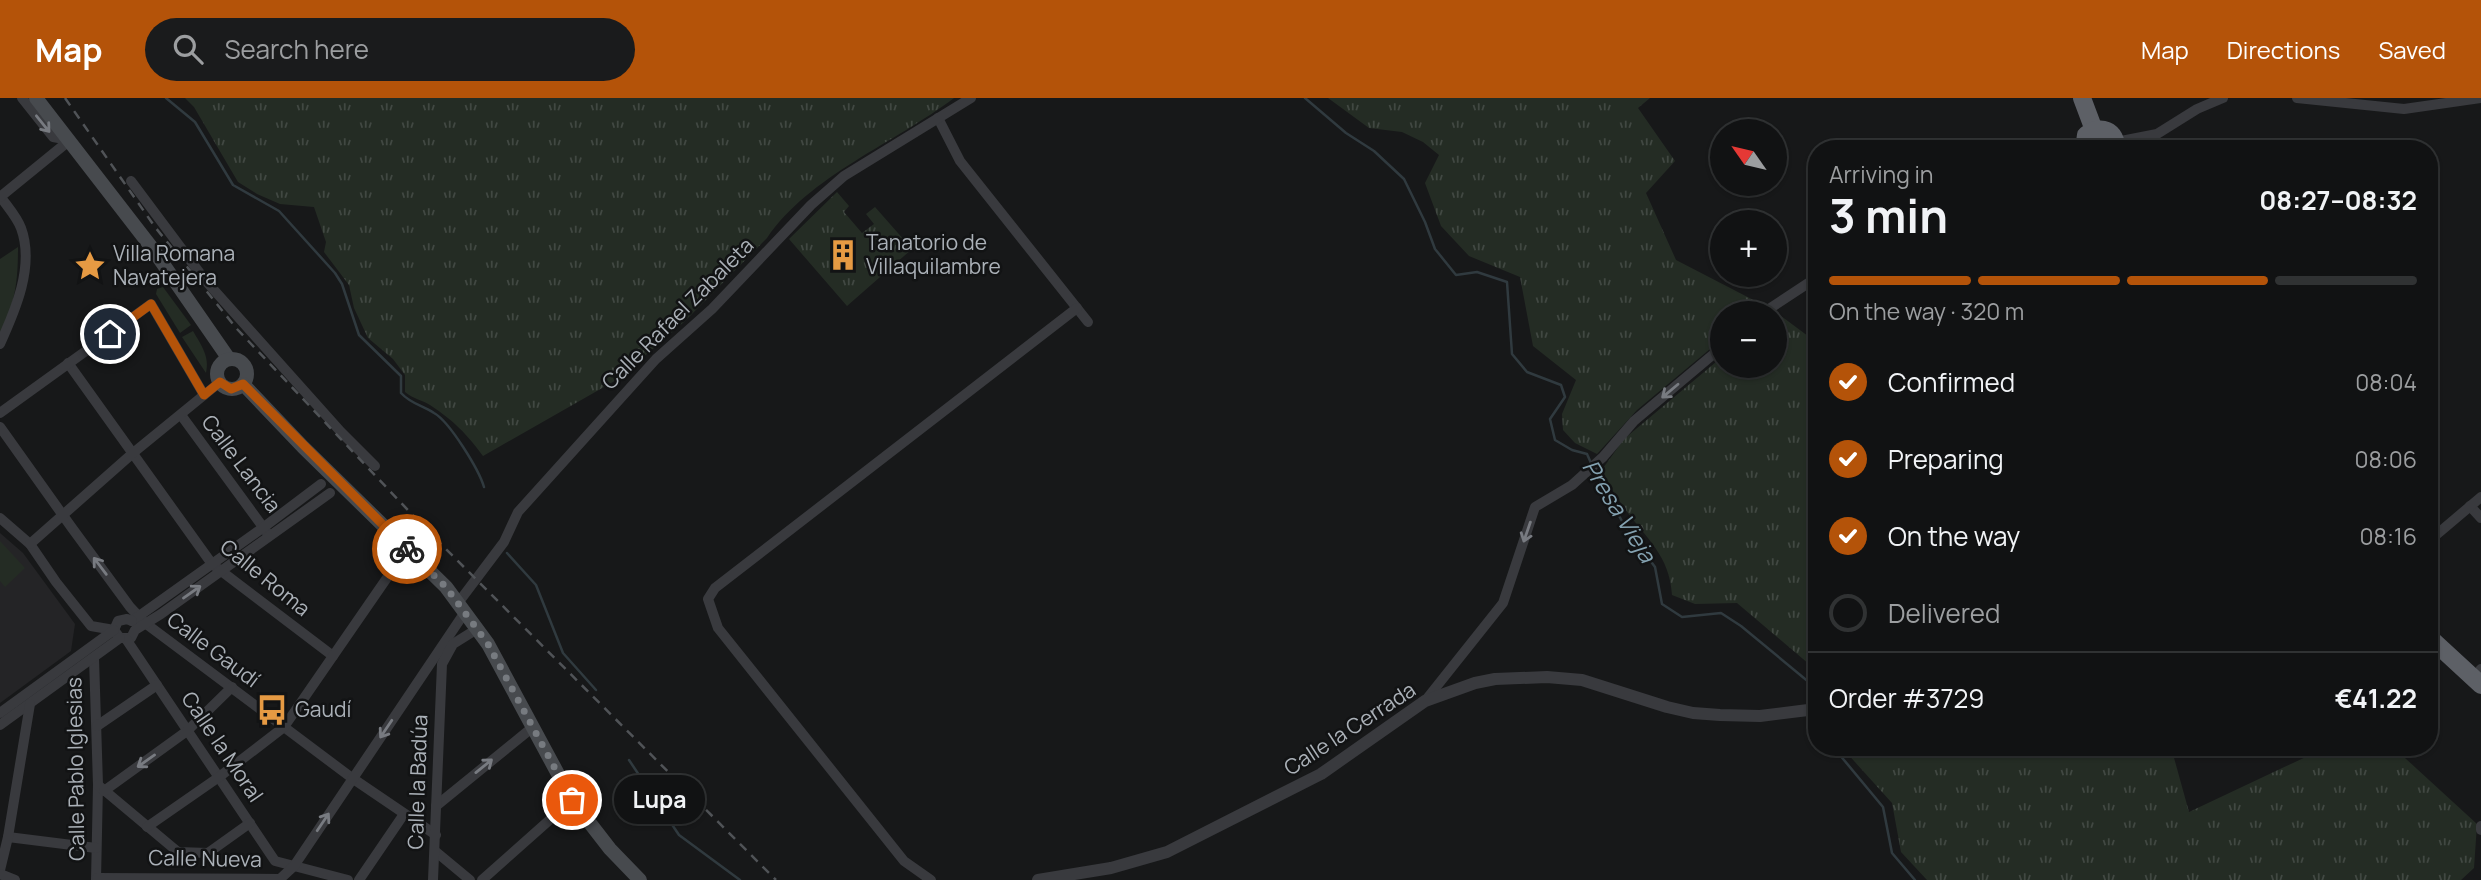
<!DOCTYPE html>
<meta charset="utf-8">
<style>
:root{--surface:#111213;--page:#1a1b1c;--text:#f1f3f6;--muted:#9c9ea0;--line:#303233;--accent:#b45309}
body{margin:0;font-family:Manrope,sans-serif;background:var(--page);color:var(--text);height:100vh;display:flex;flex-direction:column;font-size:26px;white-space:nowrap}
*{box-sizing:border-box;margin:0}
p{font-size:23px;color:var(--muted)}
.icon{flex:none;width:38px;height:38px;fill:none;stroke:currentColor;stroke-width:2;stroke-linecap:round;stroke-linejoin:round}
.map{position:relative;flex:1;overflow:hidden}
.side{position:absolute;left:1808px;top:42px;width:630px;height:616px;display:flex;flex-direction:column;background:var(--surface);border-radius:28px;box-shadow:0 2px 5px #0004,0 0 0 2px var(--line)}
.side>*{flex:none}
.needle{width:46px;rotate:304deg}
.tools{position:absolute;left:1710px;top:21px;display:grid;gap:14px}
.tools a{display:grid;place-items:center;width:77px;height:77px;border-radius:50%;background:var(--surface);box-shadow:0 2px 5px #0004,0 0 0 2px var(--line);font-size:35px}
.pin{position:absolute;display:grid;place-items:center;width:60px;height:60px;color:#fff;margin:-30px;border:4px solid #fff;border-radius:50%;box-shadow:0 2px 7px #0007}
.courier{position:absolute;display:grid;place-items:center;width:70px;height:70px;margin:-35px;border:5px solid #b45309;border-radius:50%;background:#fff;color:#222;box-shadow:0 2px 9px #0007}
.bubble{position:absolute;height:49px;border-radius:24px;background:var(--surface);box-shadow:0 2px 5px #0004,0 0 0 2px var(--line);font-size:23px;font-weight:700;line-height:49px;text-align:center}
.headline em{font-style:normal;font-weight:700}
.headline div{display:flex;flex-direction:column-reverse}
.headline{display:flex;align-items:center;justify-content:space-between;height:119px;padding:0 21px}
h1{font-size:46px;font-weight:700;line-height:52px}
.bar{display:grid;grid-template-columns:repeat(4,1fr);gap:10px 7px;align-content:center;height:84px;padding:0 21px}
.bar i{height:9px;border-radius:5px;background:var(--line)}
.bar .selected{background:var(--accent)}
.bar p{grid-column:span 4}
.line{display:flex;align-items:center;gap:18px;padding:0 21px;border-top:2px solid var(--line)}
.line div{flex:1}
ol{padding:0 21px;list-style:none}
li{display:flex;align-items:center;gap:21px;height:77px}
li p{margin-inline-start:auto}
li .icon{padding:7px;border-radius:50%;background:var(--accent);color:#fff;stroke-width:4}
li:last-child{color:var(--muted)}
li i{width:38px;height:38px;border:4px solid var(--line);border-radius:50%}
header{display:flex;align-items:center;gap:42px;box-sizing:border-box;height:98px;padding:0 35px;background:var(--accent);color:#fff}
header strong{font-size:33px}
nav{display:flex;gap:38px;margin-inline-start:auto;font-size:24px}
.search{width:490px;height:63px;background:var(--page);display:flex;align-items:center;gap:18px;box-sizing:border-box;padding:0 24px;border-radius:38px;color:var(--muted);font-size:26px}
.map>svg:first-child{display:block}
.built{fill:#242426}
.grass{fill:url(#grass-tufts)}
.park{fill:#242c24}
.lines{fill:none;stroke-linecap:round;stroke-linejoin:round}
.stream{stroke:#303a3f;stroke-width:2.5}
.minor{stroke:#393a3e;stroke-width:10}
.tertiary{stroke:#393a3e;stroke-width:12}
.secondary{stroke:#474a4e;stroke-width:14}
.trunk{stroke:#5d6066;stroke-width:18}
.rail{stroke:#505357;stroke-width:2.5;stroke-dasharray:9 7;stroke-linecap:butt}
.oneway{stroke:#787b81}
.done{stroke:#777b80;stroke-width:7;stroke-dasharray:0 12.6}
.route{stroke:#b45309;stroke-width:9}
.labels{text-anchor:middle;stroke-width:5;stroke-linejoin:round;paint-order:stroke}
.poi-label{font-size:21px;fill:#abb1b8;stroke:#121314;text-anchor:start}
.street-label{font-size:21px;fill:#abb1b8;stroke:#121314}
.water-label{font-size:23px;font-style:italic;fill:#84a2b1;stroke:#121314}
</style>
<header>
<strong>Map</strong>
<div class="search"><svg class="icon" aria-label="search" viewBox="0 0 24 24"><circle cx="10" cy="10" r="6"/><path d="M15 15l6 6"/></svg>Search here</div>
<nav><a>Map</a><a>Directions</a><a>Saved</a></nav>
</header>
<div class="map">
<svg width="2481" height="782" viewBox="0 0 2481 782">
<defs>
<pattern id="grass-tufts" width="24" height="20" patternUnits="userSpaceOnUse" patternTransform="scale(1.75)"><rect width="24" height="20" fill="#242c24"/><path d="M3 7l-1-3M5 7V3M7 7l1-3M15 17l-1-3M17 17v-4M19 17l1-3" fill="none" stroke="#414842"/></pattern>
</defs>
<rect width="100%" height="100%" fill="#171819"/>
<polygon class="built" points="0,435 23,455 75,526 71,553 0,605"/>
<g class="grass">
<path d="M185,0h769c-59,45 -145,78 -187,140l-83,84 -66,57 -135,77c-17,-23 -29,-35 -53,-51 -8,-5 -17,-6 -25,-13v-17l-12,-16 -25,-21 -14,-30 -5,-23 -25,-33 2,-10 -12,-35 -34,-3 -23,-10 -19,-12 -44,-75z"/>
<polygon points="1328,0 1650,0 1638,10 1675,63 1646,95 1676,162 1763,207 1752,215 1722,215 1722,241 1637,312 1597,356 1575,345 1563,332 1562,316 1576,282 1533,248 1520,179 1469,158 1441,128 1425,85 1439,57 1423,44 1402,34 1369,30"/>
<polygon points="837,94 849,108 844,114 862,135 874,126 866,116 875,109 912,151 847,208 789,141"/>
<path d="M1777,215l39,29v328l-79,-67 -42,1 -23,-9c-2,-39 -26,-57 -47,-86 -9,-12 -16,-25 -24,-38l23,-32 98,-82v9h52v-51z"/>
<polygon points="1844,649 2171,649 2189,714 2327,649 2393,649 2477,726 2474,770 2461,782 1927,782 1901,754 1892,705 1845,653"/>
</g>
<g class="park">
<path d="M18,149c0,36 -3,55 -18,88v-76z"/>
<polygon points="163,189 191,227 180,235 156,196 157,191"/>
<path d="M193,233c8,14 17,25 13,42l-24,-36z"/>
<polygon points="0,443 25,470 5,489 0,483"/>
</g>
<g class="lines">
<g class="stream">
<path d="M166,0l29,24 38,63 46,26 56,62 7,11 17,51 42,41v17c10,11 21,12 33,20 16,9 45,57 50,74"/>
<polyline points="1305,0 1346,35 1374,53 1404,81 1425,124 1435,151 1456,177 1477,174 1507,184 1512,256 1527,274 1561,287 1565,299 1550,321 1555,342 1572,352 1587,356 1591,365"/>
<polyline points="1594,371 1624,427 1655,469 1662,506 1682,519 1721,515 1741,528 1816,590"/>
<polyline points="507,455 536,487 563,555 596,592"/>
<polyline points="1837,649 1839,656 1883,709 1892,755 1915,782"/>
<polyline points="629,662 679,737 740,782"/>
</g>
<g class="minor">
<polyline points="22,0 53,39 70,42"/>
<polyline points="2297,0 2404,11 2481,0"/>
<polyline points="938,20 960,63 1088,224"/>
<polyline points="2116,44 2157,36 2197,11 2223,0"/>
<polyline points="131,83 205,182 341,334 375,368"/>
<path d="M0,98c7,10 17,21 21,32 14,38 -6,83 -21,116"/>
<polyline points="0,99 70,42"/>
<polyline points="1763,215 1816,180"/>
<polyline points="68,265 212,466 333,558"/>
<polyline points="0,315 151,206 204,297"/>
<polyline points="181,317 268,436"/>
<polyline points="0,329 72,430 130,509 145,525 352,680 436,737"/>
<polyline points="2470,408 2481,420"/>
<polyline points="0,420 30,446 56,484 91,528 114,532"/>
<polyline points="2429,443 2481,399"/>
<polyline points="30,446 133,355 220,284"/>
<polyline points="458,505 504,444 518,414 656,261 712,211 811,107 844,78 971,0"/>
<polyline points="132,523 264,429 321,386"/>
<polyline points="114,532 120,540 131,540 135,532 161,516 330,395"/>
<polyline points="114,532 118,523 127,521 132,523"/>
<polyline points="126,541 275,763 348,782"/>
<polyline points="94,560 98,687 96,782"/>
<polyline points="2480,572 2481,571"/>
<polyline points="1425,603 1503,505 1535,409 1572,387 1603,359 1634,323 1722,249"/>
<polyline points="0,615 114,532"/>
<polyline points="0,627 120,540"/>
<polyline points="97,628 157,587"/>
<polyline points="98,687 178,754 208,755 250,725"/>
<polyline points="104,693 187,633 232,589"/>
<polyline points="436,708 533,629"/>
<polyline points="2481,728 2481,732"/>
<polyline points="147,729 219,679 284,629 400,461"/>
<polyline points="8,739 96,750"/>
<polyline points="435,753 470,782"/>
<polyline points="0,772 8,739 30,606"/>
<polyline points="0,776 15,782"/>
<polyline points="97,780 280,781 294,768 465,514"/>
<polyline points="359,782 404,716"/>
<polyline points="433,782 442,566 453,546 477,531"/>
<polyline points="482,782 572,702"/>
<polyline points="931,782 904,763 718,530 708,501 715,490 1077,210"/>
</g>
<polyline class="tertiary" points="1038,782 1111,770 1167,754 1321,676 1425,603 1475,585 1495,581 1547,579 1582,582 1667,609 1693,615 1720,617 1760,618 1816,611"/>
<g class="secondary">
<polyline points="36,0 152,150 229,261"/>
<circle cx="232" cy="276" r="15"/>
<polyline points="243,286 303,349 446,489 488,546 572,702 610,751 640,782"/>
</g>
<g class="trunk">
<polyline points="2082,0 2094,32"/>
<path d="M2084,51l2,-14c14,-11 31,-5 30,14"/>
<polyline points="2429,539 2481,587"/>
</g>
<polyline class="rail" points="65,0 155,129 237,231 421,426 776,782"/>
</g>
<defs><path id="oneway-shaft" d="M-6 0H5M1.5-3L5.5 0L1.5 3" fill="none" stroke-width="1.6" stroke-linecap="round" stroke-linejoin="round" transform="scale(1.75)"/></defs>
<g class="oneway">
<use href="#oneway-shaft" transform="translate(43 26) rotate(51)"/>
<use href="#oneway-shaft" transform="translate(1670 293) rotate(140)"/>
<use href="#oneway-shaft" transform="translate(1527 434) rotate(109)"/>
<use href="#oneway-shaft" transform="translate(100 468) rotate(-127)"/>
<use href="#oneway-shaft" transform="translate(192 494) rotate(-35)"/>
<use href="#oneway-shaft" transform="translate(386 631) rotate(124)"/>
<use href="#oneway-shaft" transform="translate(146 663) rotate(145)"/>
<use href="#oneway-shaft" transform="translate(484 668) rotate(-39)"/>
<use href="#oneway-shaft" transform="translate(323 724) rotate(-56)"/>
</g>
<g class="lines">
<polyline class="done" points="407,451 446,489 488,546 572,702"/>
<polyline class="route" points="110,236 151,206 204,297 220,284 231,291 243,286 407,451"/>
</g>
<defs>
<symbol id="building-bare" viewBox="-9 -9 18 18"><path d="M-4-6H4V6H1V3H-1V6H-4ZM-2.5-4.3h1.7v1.8h-1.7ZM.8-4.3h1.7v1.8H.8ZM-2.5-1h1.7V.8h-1.7ZM.8-1h1.7V.8H.8Z" fill="#e69a43" stroke="#121314" stroke-width="2.5" paint-order="stroke"/></symbol>
<symbol id="sight-bare" viewBox="-9 -9 18 18"><path d="M0-6L1.8-2.2L6-1.7L2.9 1.2L3.7 5.4L0 3.3L-3.7 5.4L-2.9 1.2L-6-1.7L-1.8-2.2Z" fill="#e69a43" stroke="#121314" stroke-width="2.5" paint-order="stroke"/></symbol>
<symbol id="bus-bare" viewBox="-9 -9 18 18"><path d="M-5-6H5V4H4V6H2V4H-2V6H-4V4H-5ZM-3.5-4V0h7V-4ZM-3.5 1.2v1.5H-2V1.2ZM2 1.2v1.5H3.5V1.2Z" fill="#e69a43" stroke="#121314" stroke-width="2.5" paint-order="stroke"/></symbol>
</defs>
<g fill-rule="evenodd">
<use href="#building-bare" x="821" y="135" width="44" height="44"/>
<use href="#sight-bare" x="68" y="146" width="44" height="44"/>
<use href="#bus-bare" x="250" y="590" width="44" height="44"/>
</g>
<g class="labels">
<g class="poi-label">
<text x="866" y="152">Tanatorio de<tspan x="866" dy="24">Villaquilambre</tspan></text>
<text x="113" y="163">Villa Romana<tspan x="113" dy="24">Navatejera</tspan></text>
<text x="295" y="619">Gaudí</text>
</g>
<g class="street-label">
<text transform="translate(678 216) rotate(-45)" y="7">Calle Rafael Zabaleta</text>
<text transform="translate(241 366) rotate(53)" y="7">Calle Lancia</text>
<text transform="translate(265 480) rotate(39)" y="7">Calle Roma</text>
<text transform="translate(213 552) rotate(37)" y="7">Calle Gaudí</text>
<text transform="translate(1350 631) rotate(-33)" y="7">Calle la Cerrada</text>
<text transform="translate(222 649) rotate(56)" y="7">Calle la Moral</text>
<text transform="translate(76 671) rotate(-91)" y="7">Calle Pablo Iglesias</text>
<text transform="translate(418 684) rotate(-88)" y="7">Calle la Badúa</text>
<text transform="translate(205 761) rotate(1)" y="7">Calle Nueva</text>
</g>
<g class="water-label">
<text transform="translate(1619 413) rotate(58)" y="8">Presa Vieja</text>
</g>
</g>
</svg>
<div class="tools">
<a><svg class="needle" viewBox="-14 -14 28 28"><path d="M0-13l5 13h-10z" fill="#e53935"/><path d="M0 13l5-13h-10z" fill="#9c9ea0"/></svg></a>
<a>+</a>
<a>−</a>
</div>
<div class="pin" style="left:572px;top:702px;background:#ea580c"><svg class="icon" aria-label="bag" viewBox="0 0 24 24"><path d="M5 8h14l-1 12H6zM9 8a3 3 0 0 1 6 0"/></svg></div>
<div class="pin" style="left:110px;top:236px;background:#1f2937"><svg class="icon" aria-label="home" viewBox="0 0 24 24"><path d="M3 11l9-7 9 7M6 9v11h12V9"/></svg></div>
<div class="courier" style="left:407px;top:451px"><svg class="icon" aria-label="bike" viewBox="0 0 24 24"><circle cx="6" cy="16" r="4"/><circle cx="18" cy="16" r="4"/><path d="M6 16l4-8h5l3 8M10 8l3 8H6M13 5h3"/></svg></div>
<div class="bubble" style="left:614px;top:677px;width:91px">Lupa</div>
<section class="side">
<div class="headline"><div><h1>3 min</h1><p>Arriving in</p></div><em>08:27–08:32</em></div>
<div class="bar"><i class="selected"></i><i class="selected"></i><i class="selected"></i><i></i><p>On the way · 320 m</p></div>
<ol>
<li><svg class="icon" aria-label="check" viewBox="0 0 24 24"><path d="M5 12l5 5 9-10"/></svg>Confirmed<p>08:04</p></li>
<li><svg class="icon" aria-label="check" viewBox="0 0 24 24"><path d="M5 12l5 5 9-10"/></svg>Preparing<p>08:06</p></li>
<li><svg class="icon" aria-label="check" viewBox="0 0 24 24"><path d="M5 12l5 5 9-10"/></svg>On the way<p>08:16</p></li>
<li><i></i>Delivered</li>
</ol>
<div class="line" style="height:91px"><div>Order #3729</div><b>€41.22</b></div>
</section>
</div>
